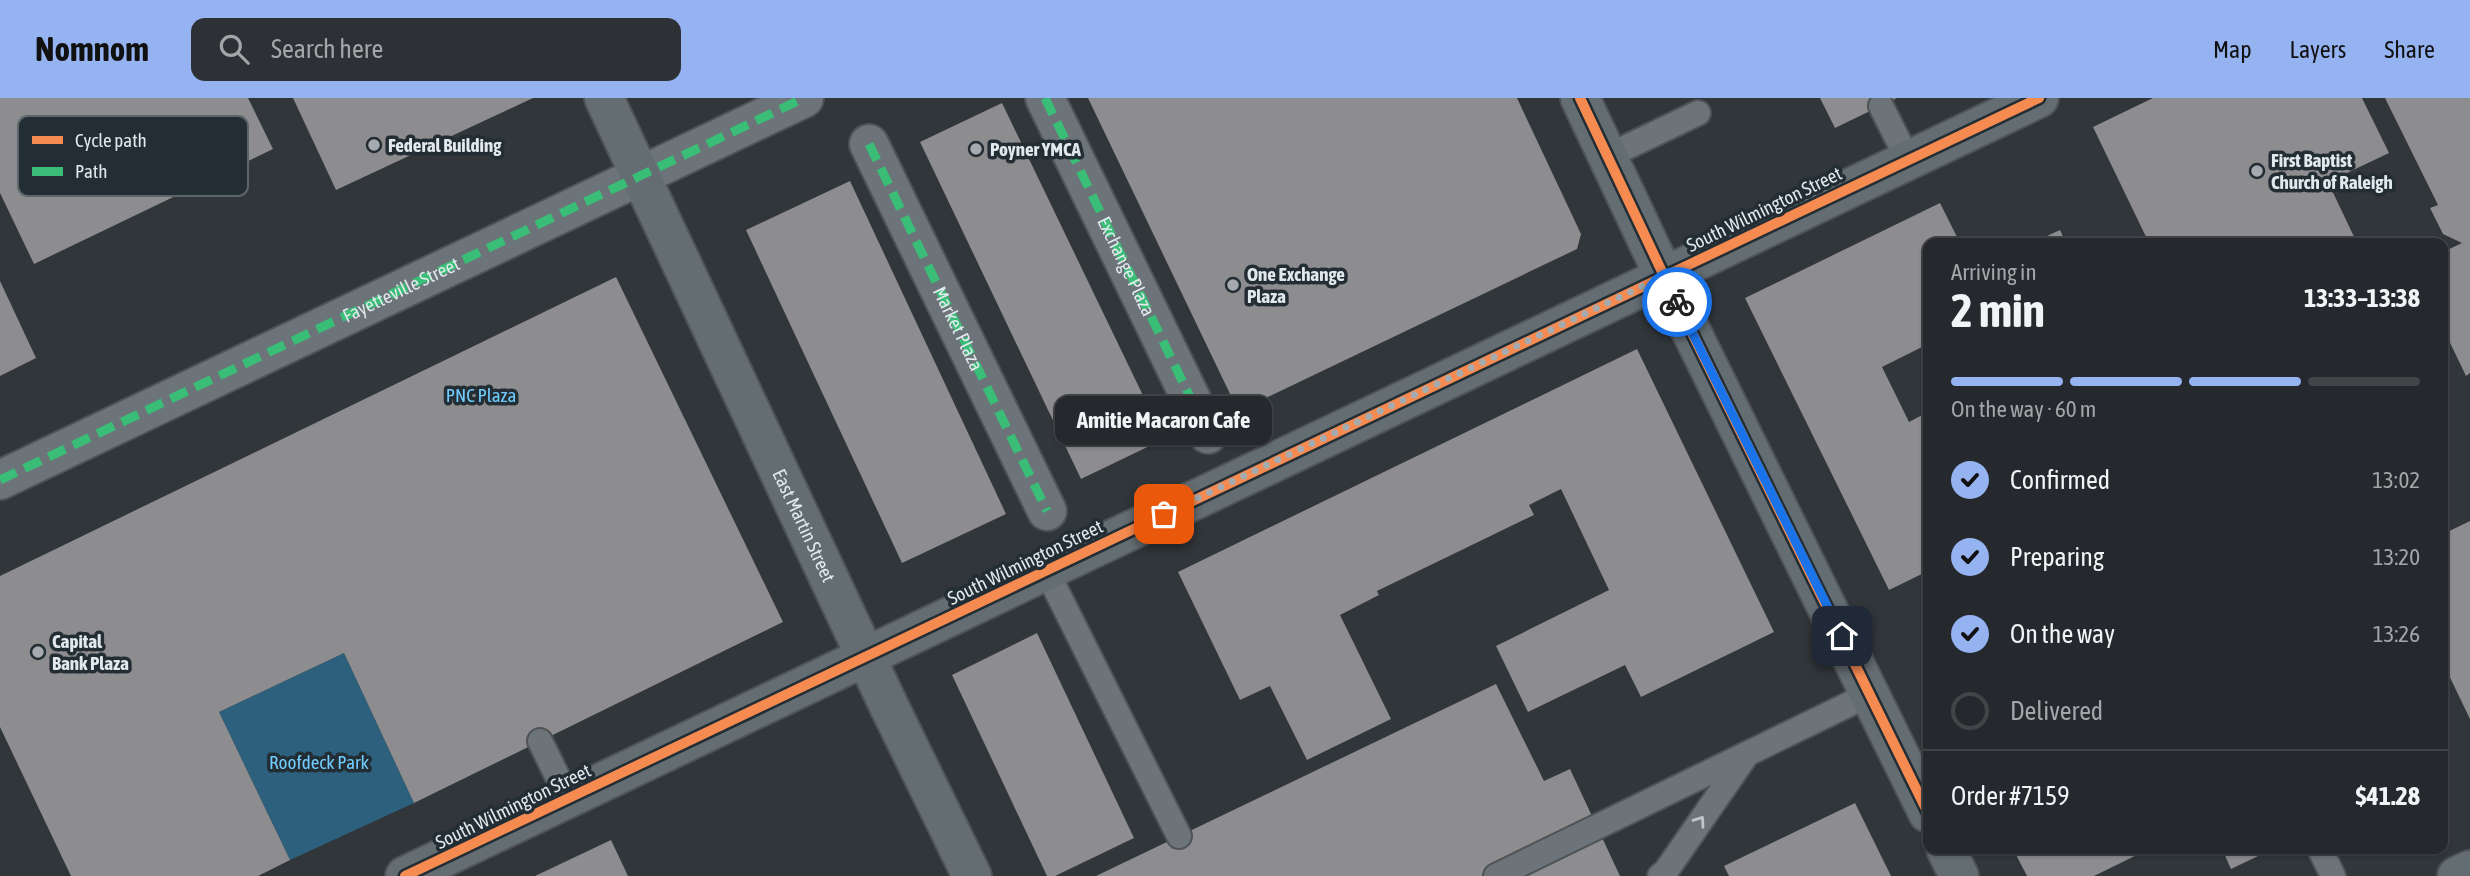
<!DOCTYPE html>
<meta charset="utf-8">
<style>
:root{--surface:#25282c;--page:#2d3034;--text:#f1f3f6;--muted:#a3a6a9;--line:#424448;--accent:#95b2f1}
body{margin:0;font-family:"Asap Condensed",sans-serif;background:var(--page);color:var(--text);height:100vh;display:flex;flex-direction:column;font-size:26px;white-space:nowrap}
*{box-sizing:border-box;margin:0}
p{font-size:23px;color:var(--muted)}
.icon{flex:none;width:38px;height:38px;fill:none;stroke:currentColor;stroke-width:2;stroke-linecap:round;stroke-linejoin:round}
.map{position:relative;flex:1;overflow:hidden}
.drawer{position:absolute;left:1923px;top:140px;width:525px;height:616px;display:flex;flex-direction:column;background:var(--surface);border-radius:14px;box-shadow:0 2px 5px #0004,0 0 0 2px var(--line)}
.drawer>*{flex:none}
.pin{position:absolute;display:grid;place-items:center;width:60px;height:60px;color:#fff;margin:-30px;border-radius:14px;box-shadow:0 4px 10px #0006}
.courier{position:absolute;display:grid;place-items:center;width:70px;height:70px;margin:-35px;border:5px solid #1a73e8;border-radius:50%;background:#fff;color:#222;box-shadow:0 2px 9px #0007}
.bubble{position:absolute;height:49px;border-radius:14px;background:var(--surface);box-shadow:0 2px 5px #0004,0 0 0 2px var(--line);font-size:23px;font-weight:700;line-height:49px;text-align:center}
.headline em{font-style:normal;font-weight:700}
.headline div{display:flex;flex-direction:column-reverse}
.headline{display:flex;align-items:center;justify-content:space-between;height:119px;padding:0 28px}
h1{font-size:46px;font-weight:700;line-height:52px}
.bar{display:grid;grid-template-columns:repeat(4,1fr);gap:10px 7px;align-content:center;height:84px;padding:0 28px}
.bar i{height:9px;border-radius:5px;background:var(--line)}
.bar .current{background:var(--accent)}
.bar p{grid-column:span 4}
.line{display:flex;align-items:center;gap:18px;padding:0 28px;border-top:2px solid var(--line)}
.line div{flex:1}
ol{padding:0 28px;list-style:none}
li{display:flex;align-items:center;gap:21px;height:77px}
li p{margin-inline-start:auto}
li .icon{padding:7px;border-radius:50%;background:var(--accent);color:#111;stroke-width:4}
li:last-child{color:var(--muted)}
li i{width:38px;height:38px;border:4px solid var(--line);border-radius:50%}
header{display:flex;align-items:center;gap:42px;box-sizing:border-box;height:98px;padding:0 35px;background:var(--accent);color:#111}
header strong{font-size:33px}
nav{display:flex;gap:38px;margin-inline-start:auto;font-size:24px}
.search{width:490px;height:63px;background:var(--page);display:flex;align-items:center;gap:18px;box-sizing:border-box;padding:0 24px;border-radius:14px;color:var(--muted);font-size:26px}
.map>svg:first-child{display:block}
.green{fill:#2c607c}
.building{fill:#8d8c8e}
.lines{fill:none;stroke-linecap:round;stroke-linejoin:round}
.lane-casing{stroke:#4e5356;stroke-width:28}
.street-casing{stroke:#4e5356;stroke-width:42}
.secondary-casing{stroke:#4e5356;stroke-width:42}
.lane{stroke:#6c7479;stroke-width:24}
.street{stroke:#6c7479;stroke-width:38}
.secondary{stroke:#646d72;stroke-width:38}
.quiet{stroke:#3abd76;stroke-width:9;stroke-dasharray:18 9;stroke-linecap:butt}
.cycleway-casing{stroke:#232d34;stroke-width:15}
.cycleway{stroke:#f68b52;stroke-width:10}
.oneway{stroke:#bfc6ca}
.done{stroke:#a4aaae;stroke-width:7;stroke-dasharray:0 12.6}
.route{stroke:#1a73e8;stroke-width:9}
.poi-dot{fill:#a4aaae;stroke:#232d34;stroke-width:2.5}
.labels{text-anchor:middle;stroke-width:7;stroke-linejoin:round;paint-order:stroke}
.poi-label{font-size:19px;font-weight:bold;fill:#e2e9ed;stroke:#232d34;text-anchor:start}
.street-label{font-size:19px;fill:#e2e9ed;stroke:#232d34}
.park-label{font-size:19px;fill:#72ccfe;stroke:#232d34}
.key{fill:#232d34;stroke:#5c656c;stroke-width:2}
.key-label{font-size:19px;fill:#e2e9ed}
</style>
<header>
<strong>Nomnom</strong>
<div class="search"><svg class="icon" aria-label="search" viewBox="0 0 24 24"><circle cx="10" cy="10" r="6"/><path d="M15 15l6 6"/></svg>Search here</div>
<nav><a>Map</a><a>Layers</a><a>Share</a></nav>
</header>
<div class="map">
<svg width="2470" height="778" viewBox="0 0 2470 778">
<rect width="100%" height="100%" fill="#31363a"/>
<polygon class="green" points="344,555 414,705 290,762 219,614"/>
<g class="building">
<polygon points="0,0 248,0 273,51 34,166 0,95"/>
<polygon points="293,0 533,0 336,92"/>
<polygon points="1088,0 1517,0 1581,136 1577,151 1249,308 1232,300"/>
<polygon points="1820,0 1897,0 1835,30"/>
<polygon points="2153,0 2362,0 2389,55 2328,84 2357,145 2149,145 2093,29"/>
<polygon points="2385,0 2470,0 2470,275 2466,278 2443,230 2443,154 2462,145 2443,136 2430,110 2438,107"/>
<polygon points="1002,5 1164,341 1081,381 920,44"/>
<polygon points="850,83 1006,416 902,465 746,132"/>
<polygon points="1940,105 1960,145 1928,145 1928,246 1882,269 1909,324 1928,314 1928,473 1889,492 1745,200"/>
<polygon points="2060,132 2066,145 2032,145"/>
<polygon points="616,179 783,524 414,705 344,555 219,614 290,762 258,778 71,778 0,629 0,478"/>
<polygon points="0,183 36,260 0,278"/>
<polygon points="1637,251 1774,534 1641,599 1625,567 1528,614 1496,548 1609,492 1561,391 1529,407 1534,417 1377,493 1379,497 1340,517 1391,621 1307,662 1270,588 1240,602 1178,474"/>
<polygon points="2470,423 2470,621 2443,565 2443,436"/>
<polygon points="1037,535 1134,740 1055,778 1047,778 952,577"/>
<polygon points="1496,586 1544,683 1570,671 1620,778 1096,778"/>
<polygon points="1855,705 1891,778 1729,778 1724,768"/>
<polygon points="611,742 628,778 535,778"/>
<polygon points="2013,751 2139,751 2141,755 2094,778 2027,778"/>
<polygon points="2222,751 2254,751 2258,758 2231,771"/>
</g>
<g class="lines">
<defs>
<g id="lane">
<polyline points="1881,8 1908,62"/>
<polyline points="1608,58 1698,15"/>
<polyline points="1046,472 1179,738"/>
<polyline points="540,643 568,700"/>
<polyline points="2320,751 2333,778"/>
<polyline points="1496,778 1870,596"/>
<polyline points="1660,778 1666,773 1747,656"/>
</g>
<g id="street">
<polyline points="1045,0 1208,336"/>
<polyline points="869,46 1047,413"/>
<polyline points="0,382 804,0"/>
</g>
<g id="secondary">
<path id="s1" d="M604,0l283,604 85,174"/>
<polyline points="1580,0 1664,178 1928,715"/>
<polyline points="1946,751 1959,778"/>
<polyline points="405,778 2039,0"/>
<polyline points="2457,778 2470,772"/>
</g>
</defs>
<use href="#lane" class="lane-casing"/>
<use href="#street" class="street-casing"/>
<use href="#secondary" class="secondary-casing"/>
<use href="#lane" class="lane"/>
<use href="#street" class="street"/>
<use href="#secondary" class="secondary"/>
<g class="quiet">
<path id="s2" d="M1045,0l163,336"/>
<path id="s3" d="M869,46l178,367"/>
<path id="s4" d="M0,382l804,-382"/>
</g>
<defs>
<g id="cycleway">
<polyline points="1580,0 1664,178 1928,715"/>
<polyline points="405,778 2039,0"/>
</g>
</defs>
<use href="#cycleway" class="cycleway-casing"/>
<use href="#cycleway" class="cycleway"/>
</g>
<defs><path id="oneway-chevron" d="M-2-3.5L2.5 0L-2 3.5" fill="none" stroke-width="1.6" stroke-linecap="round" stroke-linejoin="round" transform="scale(1.75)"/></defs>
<use class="oneway" href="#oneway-chevron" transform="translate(1700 723) rotate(-55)"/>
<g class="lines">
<polyline class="done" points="1164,416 1664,178 1677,204"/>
<polyline class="route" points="1677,204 1842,538"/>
</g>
<g class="poi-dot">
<circle cx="374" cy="47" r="7"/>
<circle cx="976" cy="51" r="7"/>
<circle cx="2257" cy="73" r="7"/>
<circle cx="1233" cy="187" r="7"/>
<circle cx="38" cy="554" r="7"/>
</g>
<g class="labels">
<g class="poi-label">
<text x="388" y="54">Federal Building</text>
<text x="990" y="58">Poyner YMCA</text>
<text x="2271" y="69">First Baptist<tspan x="2271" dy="22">Church of Raleigh</tspan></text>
<text x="1247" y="183">One Exchange<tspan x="1247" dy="22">Plaza</tspan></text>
<text x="52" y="550">Capital<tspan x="52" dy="22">Bank Plaza</tspan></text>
</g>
<g class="street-label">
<text transform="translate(1764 111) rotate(-26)" y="7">South Wilmington Street</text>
<text dy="7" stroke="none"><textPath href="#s2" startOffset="187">Exchange Plaza</textPath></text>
<text dy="7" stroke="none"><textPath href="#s4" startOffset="444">Fayetteville Street</textPath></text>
<text dy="7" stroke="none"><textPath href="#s3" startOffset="205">Market Plaza</textPath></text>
<text dy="7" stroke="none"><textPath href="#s1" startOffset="472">East Martin Street</textPath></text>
<text transform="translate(1025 464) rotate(-26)" y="7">South Wilmington Street</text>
<text transform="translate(513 708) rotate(-26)" y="7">South Wilmington Street</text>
</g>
<g class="park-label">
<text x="481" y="304">PNC Plaza</text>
<text x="319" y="671">Roofdeck Park</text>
</g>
</g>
<rect x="18" y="18" width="230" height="80" rx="10" class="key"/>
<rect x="32" y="38" width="31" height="8" fill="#f68b52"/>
<rect x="32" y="69" width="31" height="9" fill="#3abd76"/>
<g class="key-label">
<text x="75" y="49">Cycle path</text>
<text x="75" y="80">Path</text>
</g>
</svg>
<div class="pin" style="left:1164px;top:416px;background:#ea580c"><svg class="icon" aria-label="bag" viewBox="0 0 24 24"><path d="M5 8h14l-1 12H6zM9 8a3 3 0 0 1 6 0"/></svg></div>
<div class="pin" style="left:1842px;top:538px;background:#1f2937"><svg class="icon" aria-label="home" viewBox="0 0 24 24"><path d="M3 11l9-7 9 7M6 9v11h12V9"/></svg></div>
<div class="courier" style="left:1677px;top:204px"><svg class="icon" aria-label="bike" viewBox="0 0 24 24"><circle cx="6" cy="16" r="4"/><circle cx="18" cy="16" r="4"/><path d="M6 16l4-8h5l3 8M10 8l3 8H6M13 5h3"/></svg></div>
<div class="bubble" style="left:1055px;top:298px;width:217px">Amitie Macaron Cafe</div>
<section class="drawer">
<div class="headline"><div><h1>2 min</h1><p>Arriving in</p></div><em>13:33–13:38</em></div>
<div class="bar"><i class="current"></i><i class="current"></i><i class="current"></i><i></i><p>On the way · 60 m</p></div>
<ol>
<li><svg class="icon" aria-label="check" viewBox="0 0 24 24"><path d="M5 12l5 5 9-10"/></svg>Confirmed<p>13:02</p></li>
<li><svg class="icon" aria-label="check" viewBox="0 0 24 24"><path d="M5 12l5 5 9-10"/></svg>Preparing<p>13:20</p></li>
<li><svg class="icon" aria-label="check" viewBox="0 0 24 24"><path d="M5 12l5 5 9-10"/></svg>On the way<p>13:26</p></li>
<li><i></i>Delivered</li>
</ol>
<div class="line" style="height:91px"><div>Order #7159</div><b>$41.28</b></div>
</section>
</div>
